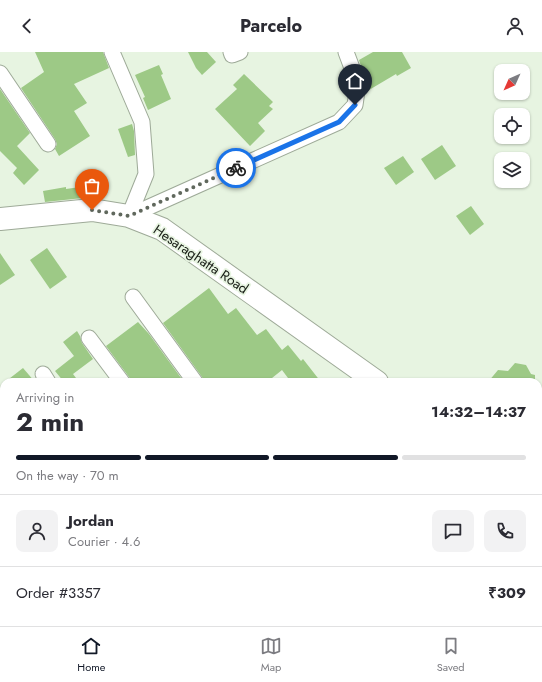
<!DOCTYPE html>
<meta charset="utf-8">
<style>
:root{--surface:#fff;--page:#f2f2f3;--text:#2b2b33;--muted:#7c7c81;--line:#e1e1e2;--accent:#111827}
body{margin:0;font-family:Jost,sans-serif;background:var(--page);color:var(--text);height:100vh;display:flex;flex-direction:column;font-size:15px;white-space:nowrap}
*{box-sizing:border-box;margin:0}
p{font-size:13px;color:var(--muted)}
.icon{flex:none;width:22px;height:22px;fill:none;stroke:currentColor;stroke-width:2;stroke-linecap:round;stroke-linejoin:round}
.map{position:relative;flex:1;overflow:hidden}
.side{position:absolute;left:0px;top:326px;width:542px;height:248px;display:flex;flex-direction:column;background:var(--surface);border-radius:12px 12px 0 0;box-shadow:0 1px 3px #0004}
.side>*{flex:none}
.needle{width:26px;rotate:225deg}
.buttons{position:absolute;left:494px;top:12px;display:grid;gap:8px}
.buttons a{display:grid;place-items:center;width:36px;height:36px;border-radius:8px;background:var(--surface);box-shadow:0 1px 3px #0004;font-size:20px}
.pin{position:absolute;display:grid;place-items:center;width:34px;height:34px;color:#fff;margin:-41px -17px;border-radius:50% 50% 50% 0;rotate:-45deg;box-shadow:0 0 4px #0007}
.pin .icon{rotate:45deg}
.courier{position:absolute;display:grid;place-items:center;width:40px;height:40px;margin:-20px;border:3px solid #1a73e8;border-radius:50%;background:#fff;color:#222;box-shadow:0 1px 5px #0007}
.head em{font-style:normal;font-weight:700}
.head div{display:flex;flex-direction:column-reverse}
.head{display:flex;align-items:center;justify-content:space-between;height:68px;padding:0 16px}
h1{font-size:26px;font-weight:700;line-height:30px}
.bar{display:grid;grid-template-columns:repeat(4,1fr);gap:6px 4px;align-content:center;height:48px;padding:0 16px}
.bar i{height:5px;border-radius:3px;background:var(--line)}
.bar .current{background:var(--accent)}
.bar p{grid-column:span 4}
.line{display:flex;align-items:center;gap:10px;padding:0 16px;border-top:1px solid var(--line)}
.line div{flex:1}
.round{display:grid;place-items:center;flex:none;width:42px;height:42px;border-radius:8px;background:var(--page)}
header{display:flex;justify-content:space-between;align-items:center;height:52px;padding:0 16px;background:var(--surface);font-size:18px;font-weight:700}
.menu{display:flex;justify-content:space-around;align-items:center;height:56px;border-top:1px solid var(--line);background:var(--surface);font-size:11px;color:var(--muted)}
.menu a{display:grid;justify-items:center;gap:2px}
.menu .current{color:var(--accent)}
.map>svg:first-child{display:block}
.building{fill:#9dc986}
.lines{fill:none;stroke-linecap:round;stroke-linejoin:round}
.street-casing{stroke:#9eaa98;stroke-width:17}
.primary-casing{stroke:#9eaa98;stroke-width:24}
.street{stroke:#fff;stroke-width:15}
.primary{stroke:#fff;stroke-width:22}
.done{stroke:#60685d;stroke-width:4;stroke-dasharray:0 7.2}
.route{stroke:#1a73e8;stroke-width:5}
.labels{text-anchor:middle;stroke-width:3.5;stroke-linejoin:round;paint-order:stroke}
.street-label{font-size:14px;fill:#181d16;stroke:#e7f4e1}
</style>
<header><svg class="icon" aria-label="back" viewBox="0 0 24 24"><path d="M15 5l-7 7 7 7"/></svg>Parcelo<svg class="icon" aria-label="person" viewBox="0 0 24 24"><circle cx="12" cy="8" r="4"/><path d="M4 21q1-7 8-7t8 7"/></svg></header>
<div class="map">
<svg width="542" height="574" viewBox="0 0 542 574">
<rect width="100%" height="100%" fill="#e7f4e1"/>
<g class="building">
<polygon points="35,0 103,0 109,16 74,32 87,51 74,59 90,84 59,104 55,97 57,92 55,87 21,36 44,20"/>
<polygon points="188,0 207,0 216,10 202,23 196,16"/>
<polygon points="373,0 402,0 411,16 397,24 396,22 369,38 359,8"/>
<polygon points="159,13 163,22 161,23 171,47 148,58 143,46 145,45 135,23"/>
<polygon points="244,22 273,50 269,54 273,57 258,71 265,79 250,94 215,57 237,37 233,33"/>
<polygon points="0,37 30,81 17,94 39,118 24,133 13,121 17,116 0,99"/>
<polygon points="132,72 134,79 135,103 128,105 118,77"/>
<polygon points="442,93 456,114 435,128 421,107"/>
<polygon points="403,104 414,120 396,133 384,116"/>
<polygon points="66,135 66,137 80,135 83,146 45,150 43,139"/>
<polygon points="471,154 484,172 470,183 456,164"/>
<polygon points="47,196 67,225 50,237 30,208"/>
<polygon points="0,201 15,223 0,233"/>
<polygon points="209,236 228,262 236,256 257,283 266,277 282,298 288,293 301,309 303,307 321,330 291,330 282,318 267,330 204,330 202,325 163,271"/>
<polygon points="138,270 149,282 184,330 131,330 129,325 106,294"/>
<polygon points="77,279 80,284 82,291 93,307 73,322 79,330 64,330 55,319 74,304 63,290"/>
<polygon points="515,311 526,313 531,322 535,323 535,330 488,330 498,318 508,319"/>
<polygon points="23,316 35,330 5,330"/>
</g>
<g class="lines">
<defs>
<g id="street">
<polyline points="112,0 142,70 146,122 129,164"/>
<polyline points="231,0 232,3 240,0"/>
<polyline points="0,21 48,92"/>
<polyline points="129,164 339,70 355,53 358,32 346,0"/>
<polyline points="133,245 195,330"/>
<polyline points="89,286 122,330"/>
<polyline points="43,322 48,330"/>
<polyline points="0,370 4,376"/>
<polyline points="137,570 140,574"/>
<polyline points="282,570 285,574"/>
<polyline points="417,570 420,574"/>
<polyline points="101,574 105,570"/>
<polyline points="192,574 198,570"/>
<polyline points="402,574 407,570"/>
</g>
<g id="primary">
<polyline points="0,167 92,158 129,164 162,177 377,330"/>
<polyline points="538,379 542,378"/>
</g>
</defs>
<use href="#street" class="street-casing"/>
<use href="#primary" class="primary-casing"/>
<use href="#street" class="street"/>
<use href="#primary" class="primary"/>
</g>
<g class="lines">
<polyline class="done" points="92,158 129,164 236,116"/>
<polyline class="route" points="236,116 339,70 355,53"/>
</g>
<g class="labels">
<g class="street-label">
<text transform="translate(201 207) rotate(34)" y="5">Hesaraghatta Road</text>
</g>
</g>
</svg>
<div class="buttons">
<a><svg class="needle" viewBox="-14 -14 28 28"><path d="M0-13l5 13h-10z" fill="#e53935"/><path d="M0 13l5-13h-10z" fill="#7c7c81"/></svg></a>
<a><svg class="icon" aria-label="locate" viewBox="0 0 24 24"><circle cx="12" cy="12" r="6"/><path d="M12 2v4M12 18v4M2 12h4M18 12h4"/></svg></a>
<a><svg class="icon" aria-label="layers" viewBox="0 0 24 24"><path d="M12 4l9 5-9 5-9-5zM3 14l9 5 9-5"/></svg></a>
</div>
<div class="pin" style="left:92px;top:158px;background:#ea580c"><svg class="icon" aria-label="bag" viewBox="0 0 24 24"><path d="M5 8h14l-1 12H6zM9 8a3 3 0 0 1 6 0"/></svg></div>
<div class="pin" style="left:355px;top:53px;background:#1f2937"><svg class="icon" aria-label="home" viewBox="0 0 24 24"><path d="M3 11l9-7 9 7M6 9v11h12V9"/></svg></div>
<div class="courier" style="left:236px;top:116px"><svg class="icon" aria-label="bike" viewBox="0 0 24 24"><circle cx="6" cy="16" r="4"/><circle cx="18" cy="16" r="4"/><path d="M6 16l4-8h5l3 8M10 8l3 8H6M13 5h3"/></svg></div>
<section class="side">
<div class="head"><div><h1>2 min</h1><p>Arriving in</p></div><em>14:32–14:37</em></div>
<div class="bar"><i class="current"></i><i class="current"></i><i class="current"></i><i></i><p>On the way · 70 m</p></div>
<div class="line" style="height:72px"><a class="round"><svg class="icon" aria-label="person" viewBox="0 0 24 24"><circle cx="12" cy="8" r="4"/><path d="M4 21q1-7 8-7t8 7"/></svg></a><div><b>Jordan</b><p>Courier · 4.6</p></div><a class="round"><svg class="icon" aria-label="chat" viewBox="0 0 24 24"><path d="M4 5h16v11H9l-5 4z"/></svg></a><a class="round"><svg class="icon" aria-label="phone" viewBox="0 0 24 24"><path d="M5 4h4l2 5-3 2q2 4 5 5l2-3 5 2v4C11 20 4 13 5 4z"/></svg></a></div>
<div class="line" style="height:52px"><div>Order #3357</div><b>₹309</b></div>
</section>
</div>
<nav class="menu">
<a class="current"><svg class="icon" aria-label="home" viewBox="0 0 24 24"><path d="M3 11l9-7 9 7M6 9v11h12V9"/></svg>Home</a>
<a><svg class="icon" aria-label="map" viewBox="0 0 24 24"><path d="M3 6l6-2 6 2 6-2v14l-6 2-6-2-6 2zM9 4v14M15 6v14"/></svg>Map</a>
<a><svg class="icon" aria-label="saved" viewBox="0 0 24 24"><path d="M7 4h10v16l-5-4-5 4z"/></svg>Saved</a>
</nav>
